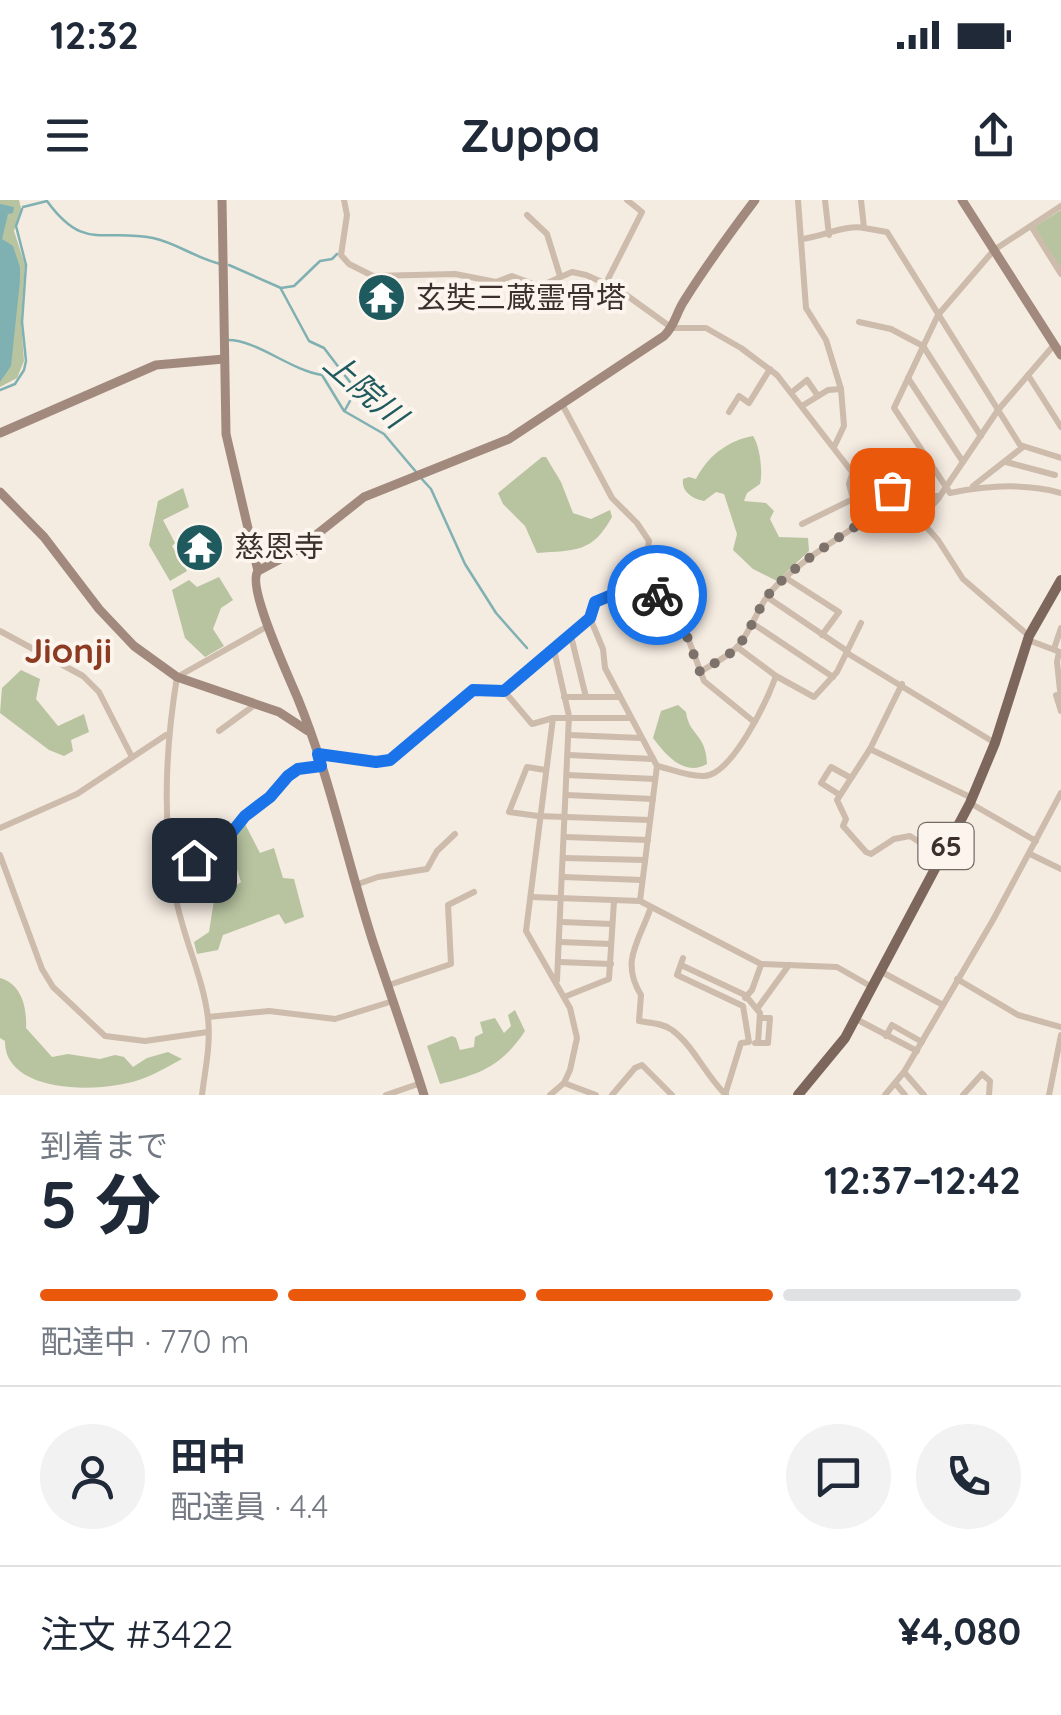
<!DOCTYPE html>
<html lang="ja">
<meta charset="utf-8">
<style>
:root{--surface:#fff;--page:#f2f2f3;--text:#1f2937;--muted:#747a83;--line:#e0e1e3;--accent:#ea580c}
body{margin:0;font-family:Quicksand,"Noto Sans JP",sans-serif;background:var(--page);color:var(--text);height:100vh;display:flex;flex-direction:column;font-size:38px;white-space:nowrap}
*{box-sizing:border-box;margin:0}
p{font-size:32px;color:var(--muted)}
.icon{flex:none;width:55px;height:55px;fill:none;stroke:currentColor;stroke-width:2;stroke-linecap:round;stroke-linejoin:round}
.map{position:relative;height:895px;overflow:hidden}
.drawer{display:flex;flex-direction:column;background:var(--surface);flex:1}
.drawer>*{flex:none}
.pin{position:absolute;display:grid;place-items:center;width:85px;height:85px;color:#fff;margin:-42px;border-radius:20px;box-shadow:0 5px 15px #0006}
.courier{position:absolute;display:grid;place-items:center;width:100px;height:100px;margin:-50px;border:8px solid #1a73e8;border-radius:50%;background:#fff;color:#222;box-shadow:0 2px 12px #0007}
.summary em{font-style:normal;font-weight:800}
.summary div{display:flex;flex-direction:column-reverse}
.summary{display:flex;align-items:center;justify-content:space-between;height:170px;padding:0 40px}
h1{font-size:65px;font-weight:800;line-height:75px}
.bar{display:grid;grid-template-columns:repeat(4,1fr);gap:15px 10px;align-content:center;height:120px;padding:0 40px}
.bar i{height:12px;border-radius:8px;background:var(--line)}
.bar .selected{background:var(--accent)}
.bar p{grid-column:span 4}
.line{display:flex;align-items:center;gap:25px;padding:0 40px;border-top:2px solid var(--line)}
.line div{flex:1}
.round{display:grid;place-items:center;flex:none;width:105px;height:105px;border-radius:52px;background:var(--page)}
.status{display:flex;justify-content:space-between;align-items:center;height:70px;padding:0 50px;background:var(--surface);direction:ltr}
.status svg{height:28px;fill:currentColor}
header{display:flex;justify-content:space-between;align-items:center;height:130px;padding:0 40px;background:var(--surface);font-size:45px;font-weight:800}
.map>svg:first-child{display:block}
.green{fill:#b8c4a0}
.water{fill:#7fb0b2}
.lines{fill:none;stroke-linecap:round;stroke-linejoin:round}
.stream{stroke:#7fb0b2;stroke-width:2.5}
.street{stroke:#cdbbac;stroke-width:6}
.secondary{stroke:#a18a7d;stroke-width:9}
.primary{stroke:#7d675c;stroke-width:10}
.done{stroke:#7c716b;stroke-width:10;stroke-dasharray:0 18}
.route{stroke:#1a73e8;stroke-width:12}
.labels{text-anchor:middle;stroke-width:8;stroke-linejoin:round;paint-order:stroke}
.shield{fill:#fbf5ee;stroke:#756b66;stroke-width:2.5}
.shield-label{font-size:28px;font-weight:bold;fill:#3b302b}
.poi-label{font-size:30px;fill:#3b302b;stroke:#fbf5ee;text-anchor:start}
.water-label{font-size:32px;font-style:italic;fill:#1f5a5e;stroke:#fbf5ee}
.quarter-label{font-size:35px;font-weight:bold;fill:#8c3b22;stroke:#fbf5ee}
</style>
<div class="status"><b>12:32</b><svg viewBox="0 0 49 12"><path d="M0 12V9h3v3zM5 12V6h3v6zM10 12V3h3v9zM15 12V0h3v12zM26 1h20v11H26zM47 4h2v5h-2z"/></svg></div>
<header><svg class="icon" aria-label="menu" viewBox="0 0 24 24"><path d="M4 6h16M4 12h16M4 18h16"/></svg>Zuppa<svg class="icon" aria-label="share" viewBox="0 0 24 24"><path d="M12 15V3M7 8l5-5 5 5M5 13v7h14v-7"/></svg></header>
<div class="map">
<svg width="1061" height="895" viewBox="0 0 1061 895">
<rect width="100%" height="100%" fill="#f4ebe1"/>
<g class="green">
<polygon points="0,0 19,0 21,8 14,31 25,65 21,121 24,161 17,178 0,187"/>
<polygon points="1061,10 1061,69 1034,27"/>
<path d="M753,236c7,10 10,36 7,48l-13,9 -3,8 22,2 8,8 -4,8 9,18 29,1 1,13 -32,30 -24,-12 -20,-19 4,-16 -13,-40 -8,-2 -12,9c-11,-2 -23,-9 -21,-22l6,-2 7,2c12,-23 31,-38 57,-43z"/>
<path d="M542,257h4l15,25 12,31 18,6 19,-9 2,7c-20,36 -36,33 -75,36l-12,-27 -22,-22 -5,-11z"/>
<polygon points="183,288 189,307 163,320 175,343 172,346 187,371 170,381 149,345 158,301"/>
<polygon points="219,377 233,400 221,408 213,429 224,446 205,457 185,438 172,390 189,380 197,387"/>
<polygon points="21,470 40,479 36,499 58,526 84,514 89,532 71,540 73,551 64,556 49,550 0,513 2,488"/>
<path d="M678,505l8,7c3,24 20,21 21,52 -23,13 -41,-9 -54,-26l8,-27z"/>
<polygon points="245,624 260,653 274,648 283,678 294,679 304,717 285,724 279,714 223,735 218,750 197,754 194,742 209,732 214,700 241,682 229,645"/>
<path d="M0,778c22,6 27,30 26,50l26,29 16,-3 32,5 15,-4 9,2 9,10 14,-9 21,-6 14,7c-12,6 -23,13 -35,18 -42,18 -143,18 -142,-36l-5,-3z"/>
<path d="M515,810l10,21c-24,36 -45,43 -85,53l-13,-38 25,-10 4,2 4,12 14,-3 1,-10 8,-4 -3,-11 15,-4 9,15 7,-7 -3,-11z"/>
</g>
<polygon class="water" points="0,4 14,7 13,13 8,14 2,39 13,46 20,67 20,81 11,166 0,182"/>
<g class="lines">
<g class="stream">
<path d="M23,7l24,-6c37,51 55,27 106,37 24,5 44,21 68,26"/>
<polyline points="229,65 281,88 294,86 320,61 332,59 337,54"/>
<polyline points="281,89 309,141 324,148 356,190 345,210"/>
<path d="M228,140c29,0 62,30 94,35l22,36 40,23 33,39"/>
<polyline points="0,190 15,184 24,170 26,161 22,122 26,65 16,26 22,9"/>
<polyline points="420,277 431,289 465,364 496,413 527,448"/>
</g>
<g class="street">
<polyline points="344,0 347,15 341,55 349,64 373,76 455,74 496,82 512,76 533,84 545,84 572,72 586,75 618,89 672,128 706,128 741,148 777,175 859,281 921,296 940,296 998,210 1054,145"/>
<polyline points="798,0 806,108 826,140 841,189 844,226 834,247"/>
<polyline points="825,0 829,35"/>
<polyline points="861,0 864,28 887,32 1020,245 1061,258"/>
<path d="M1061,6l-67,44 -56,65 -44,93 56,85c34,-7 76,-10 111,0"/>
<polyline points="527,15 547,34 560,76"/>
<polyline points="1031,26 1061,74"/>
<path d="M801,39c20,-2 46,-15 63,-11"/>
<polyline points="606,83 642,12 627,0"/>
<polyline points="859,122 891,129 923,146 981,236"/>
<polyline points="1028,175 1061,227"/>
<polyline points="908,178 963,262"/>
<polyline points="792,192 807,180 818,196"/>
<polyline points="562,204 612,298 637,323 649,341 642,384"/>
<polyline points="802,206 828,190 841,189"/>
<polyline points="729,212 739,196 749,203 770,169"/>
<polyline points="1006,262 1055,275"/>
<polyline points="973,286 1023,247"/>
<polyline points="897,294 938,340 963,379 1029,436"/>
<polyline points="920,319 939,298"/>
<polyline points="802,324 853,299 849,284 852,274"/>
<polyline points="786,378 839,412 822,435"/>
<polyline points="642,384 679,414 704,481 753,521"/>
<polyline points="767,397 847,451"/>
<polyline points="590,418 603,449 605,468 657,566 640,701"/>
<polyline points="752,423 833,477"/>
<polyline points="0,431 83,476 99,492 132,557"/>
<polyline points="571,436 586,497"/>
<polyline points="1028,440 1060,452"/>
<polyline points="737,447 776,476 814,497 837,472 861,423"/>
<polyline points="1054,449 1061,428"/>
<polyline points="554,450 569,516 557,780"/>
<polyline points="1059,452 1057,462 1061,500"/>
<polyline points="847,453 995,543"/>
<path d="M700,472c12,-8 30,-16 39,-27 15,-19 20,-43 38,-60 36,-35 82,-58 122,-89"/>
<polyline points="902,484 870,549 837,600 846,619 843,626 866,652 871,654 894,639 910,636 941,656"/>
<polyline points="504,491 532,524 553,518"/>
<polyline points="1056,495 1061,511"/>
<polyline points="564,497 620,497"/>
<polyline points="219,531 256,504"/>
<polyline points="569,535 641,538"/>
<polyline points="870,549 972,598"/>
<polyline points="319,555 376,563 390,560 473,490 504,491 590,418 595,402 631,385 642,384"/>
<polyline points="568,555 653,559"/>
<path d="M657,566c14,3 32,11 47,10 28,-1 63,-75 72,-100"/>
<polyline points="545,570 527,567 509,612 538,616 650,620"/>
<polyline points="567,575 655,579"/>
<polyline points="566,595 653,599"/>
<polyline points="840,595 821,583 831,567 851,578"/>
<polyline points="970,603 1036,641"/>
<polyline points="0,628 77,594 166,535"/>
<polyline points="565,637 648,640"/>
<polyline points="1030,654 1061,669"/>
<polyline points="0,655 42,769 53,787 105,836 145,841 208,832"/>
<polyline points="564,658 645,660"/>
<polyline points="171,667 217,649 245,616 270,597 288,575 298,569 321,566"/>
<polyline points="563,677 642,680"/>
<polyline points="358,684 378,677 427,669 437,651 455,634"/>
<polyline points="531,697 640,701 761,764 837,767 872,787"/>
<path d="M651,707c-12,35 -31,54 -10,88l-2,26c11,2 24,2 33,9 22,16 33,45 54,65"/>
<polyline points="561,722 612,724"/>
<polyline points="560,742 611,744"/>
<polyline points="683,758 677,775 743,806 749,842 741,843 725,895"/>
<polyline points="559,762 611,764"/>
<polyline points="681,765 745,795 760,813 758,843"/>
<polyline points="880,771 943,805"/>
<polyline points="957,779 1018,815 1061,827"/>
<polyline points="389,785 451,764 448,705 474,692"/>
<polyline points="564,797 609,779 614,701"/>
<polyline points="745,798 752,790 761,765"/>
<polyline points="757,809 789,765"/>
<polyline points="208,817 269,811 335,819 393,801"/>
<polyline points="856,819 917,851"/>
<polyline points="886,836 892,825 922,842"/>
<polyline points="755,843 768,843 770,818 760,818"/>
<polyline points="904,872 924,895"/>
<polyline points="564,883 596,895"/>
<polyline points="895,883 905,895"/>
<path d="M202,895c3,-25 9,-51 6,-77 -5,-41 -24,-78 -32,-119 -14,-73 -11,-149 1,-222l91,-51"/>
<polyline points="386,895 421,883"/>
<polyline points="550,895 564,883 570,870 577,838 570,808 526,731 553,518 630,518"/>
<polyline points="612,895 635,868 642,865 672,895"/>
<polyline points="885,895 904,872 993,720 1061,593"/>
<polyline points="963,895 982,874 990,881 989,895"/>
<polyline points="1049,895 1061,835"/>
</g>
<g class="secondary">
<path d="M222,0l4,234 32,137c-12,15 31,106 40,128 32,78 49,162 75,243 17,51 35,102 51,153"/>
<polyline points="962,0 1061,155"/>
<polyline points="0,233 156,165 224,159"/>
<polyline points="0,292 44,337 99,409 134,446 177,477 279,512 308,531"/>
<path d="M258,371l39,-21 67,-53 145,-58 155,-103c11,-10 12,-23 20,-35 22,-35 46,-68 71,-101"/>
</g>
<polyline class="primary" points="798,895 845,838 970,603 995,543 1029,436 1061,380"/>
</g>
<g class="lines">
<path class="done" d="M657,395l22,19 21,58c12,-8 30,-16 39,-27 15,-19 20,-43 38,-60 36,-35 82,-58 122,-89l-7,-6"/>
<polyline class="route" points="194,660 224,642 245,616 270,597 288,576 298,569 321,566 318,554 376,562 390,560 473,490 504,491 590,418 595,402 638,384 657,395"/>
</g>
<defs>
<symbol id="temple-disc" viewBox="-11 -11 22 22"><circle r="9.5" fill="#1f5a5e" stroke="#fbf5ee"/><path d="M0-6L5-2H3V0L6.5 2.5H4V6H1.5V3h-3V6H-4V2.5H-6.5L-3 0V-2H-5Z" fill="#fff"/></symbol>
</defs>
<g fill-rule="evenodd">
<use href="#temple-disc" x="354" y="70" width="55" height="55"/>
<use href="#temple-disc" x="172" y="320" width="55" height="55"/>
</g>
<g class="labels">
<rect class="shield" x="918.5" y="623" width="55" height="46" rx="8"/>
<g class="shield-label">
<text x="946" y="656">65</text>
</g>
<g class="poi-label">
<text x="416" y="108">玄奘三蔵霊骨塔</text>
<text x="234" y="357">慈恩寺</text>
</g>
<g class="water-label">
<text transform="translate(365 190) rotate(41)" y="11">上院川</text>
</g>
<g class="quarter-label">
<text x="68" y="463">Jionji</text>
</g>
</g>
</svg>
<div class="pin" style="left:892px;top:290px;background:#ea580c"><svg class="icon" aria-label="bag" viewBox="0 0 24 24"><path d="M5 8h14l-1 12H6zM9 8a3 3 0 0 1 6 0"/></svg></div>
<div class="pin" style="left:194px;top:660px;background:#1f2937"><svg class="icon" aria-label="home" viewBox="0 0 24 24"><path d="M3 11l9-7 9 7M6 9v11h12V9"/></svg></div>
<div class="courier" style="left:657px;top:395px"><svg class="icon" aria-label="bike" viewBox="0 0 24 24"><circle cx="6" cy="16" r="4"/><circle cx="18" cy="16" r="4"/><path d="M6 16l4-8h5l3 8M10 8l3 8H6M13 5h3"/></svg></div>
</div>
<section class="drawer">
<div class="summary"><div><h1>5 分</h1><p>到着まで</p></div><em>12:37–12:42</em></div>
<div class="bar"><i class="selected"></i><i class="selected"></i><i class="selected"></i><i></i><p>配達中 · 770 m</p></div>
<div class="line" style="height:180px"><a class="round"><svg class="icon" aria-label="person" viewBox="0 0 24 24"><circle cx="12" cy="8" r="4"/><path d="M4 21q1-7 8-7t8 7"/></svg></a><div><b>田中</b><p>配達員 · 4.4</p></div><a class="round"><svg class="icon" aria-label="chat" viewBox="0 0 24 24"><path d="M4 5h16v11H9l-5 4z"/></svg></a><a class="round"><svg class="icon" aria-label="phone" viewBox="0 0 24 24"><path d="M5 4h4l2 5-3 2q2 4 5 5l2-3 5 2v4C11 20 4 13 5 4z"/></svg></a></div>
<div class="line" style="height:130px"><div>注文 #3422</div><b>¥4,080</b></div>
</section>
